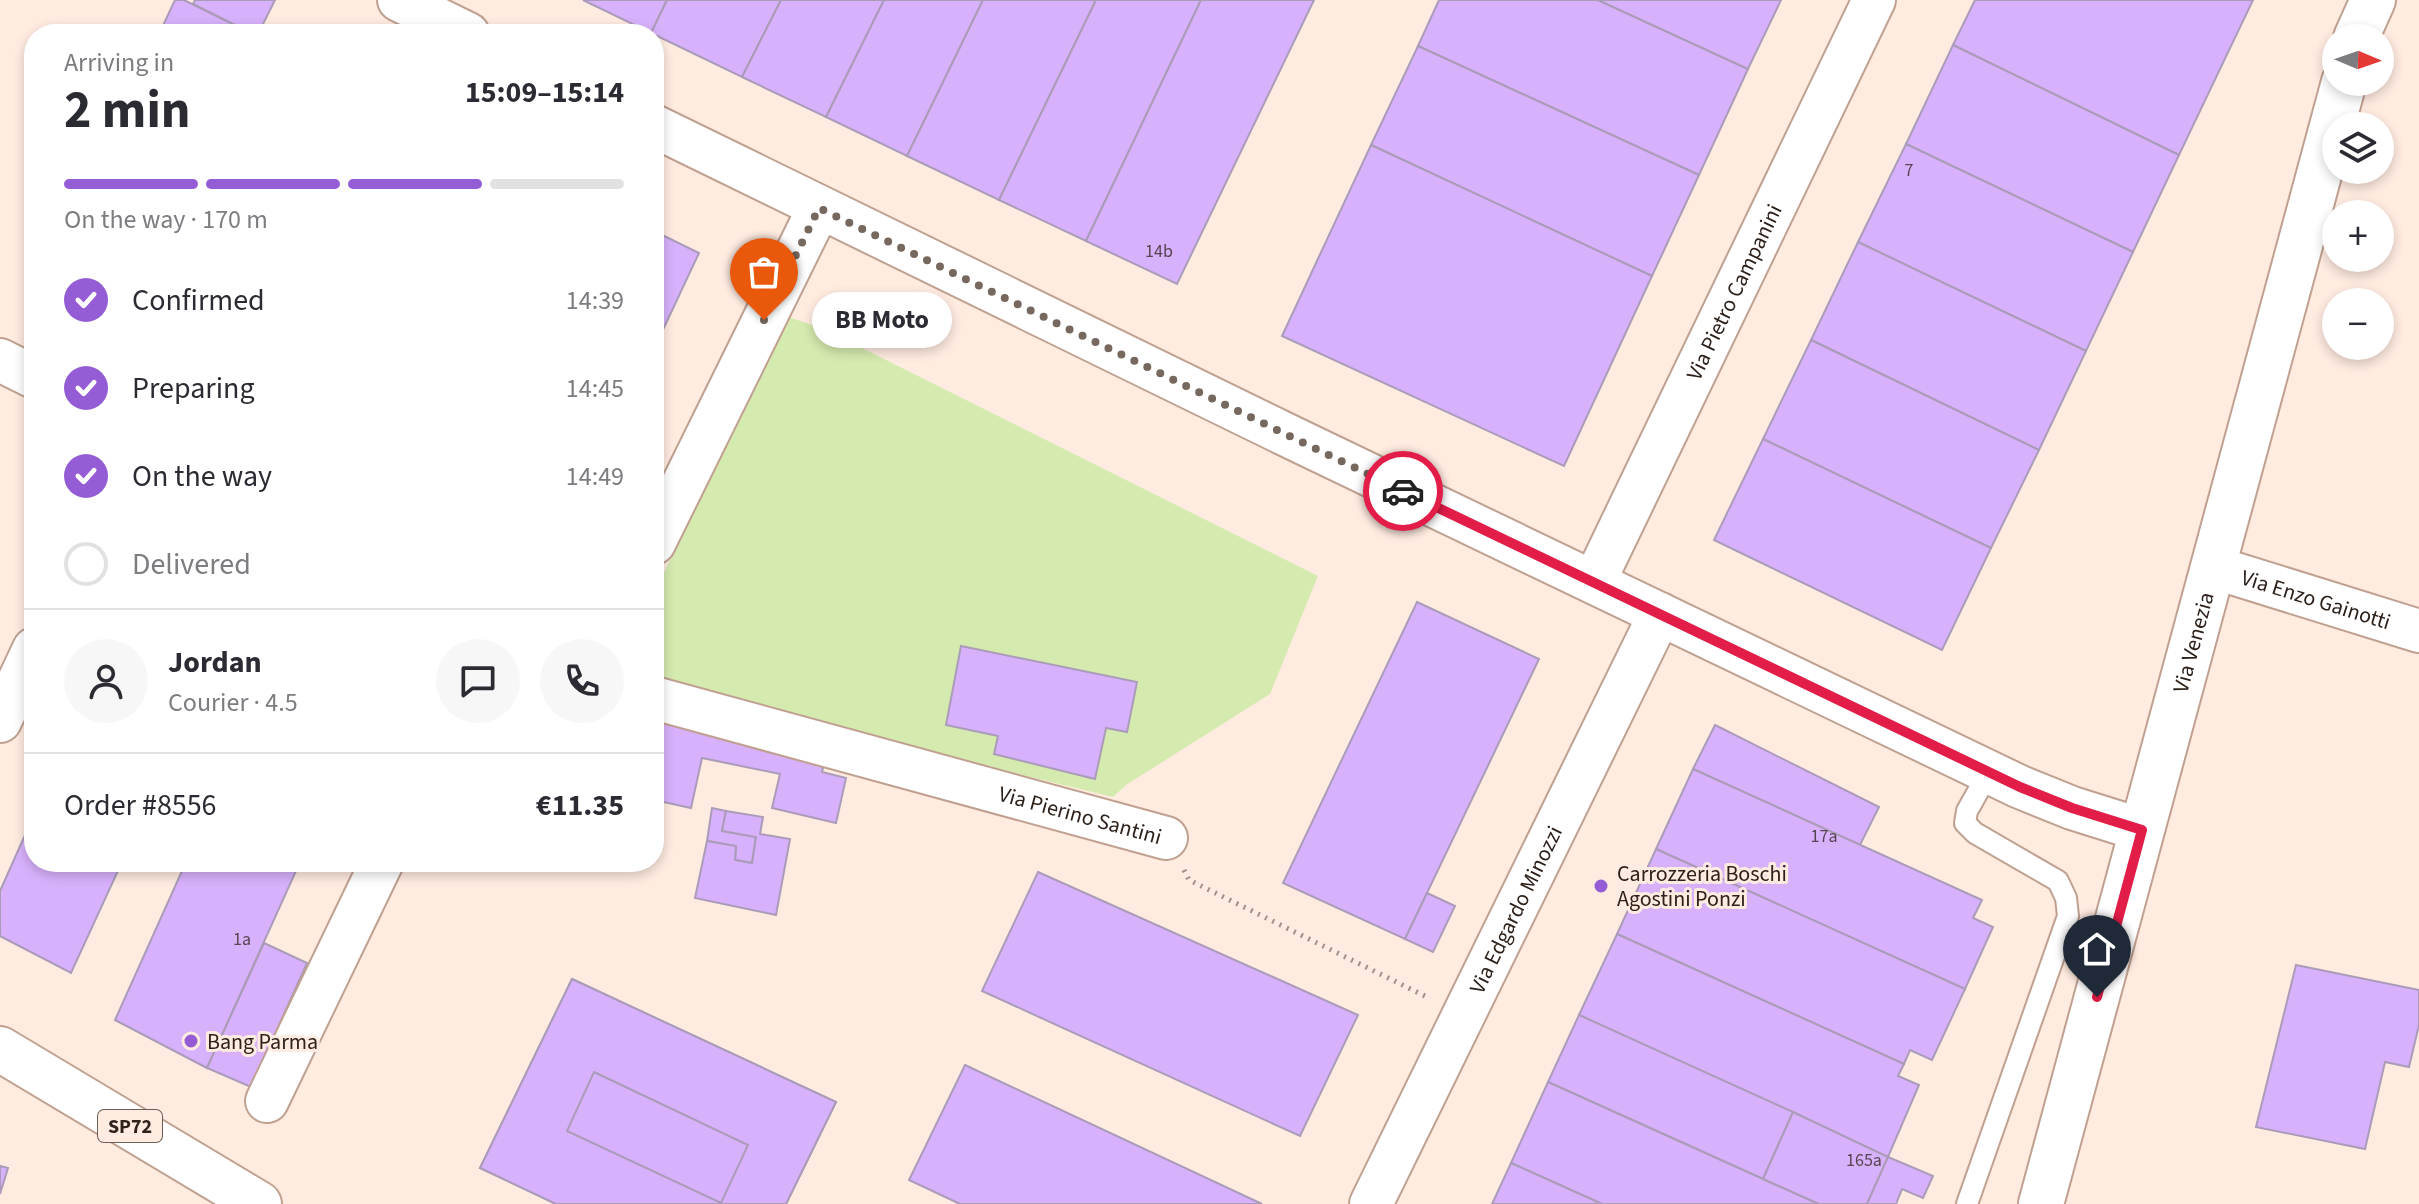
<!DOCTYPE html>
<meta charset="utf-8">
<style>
:root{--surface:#fff;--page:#f7f7f7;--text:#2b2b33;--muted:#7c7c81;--line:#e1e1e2;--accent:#945dd6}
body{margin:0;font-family:"Source Sans 3",sans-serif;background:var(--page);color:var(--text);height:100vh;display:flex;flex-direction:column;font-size:30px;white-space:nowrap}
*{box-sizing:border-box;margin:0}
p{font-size:26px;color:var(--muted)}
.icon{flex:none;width:44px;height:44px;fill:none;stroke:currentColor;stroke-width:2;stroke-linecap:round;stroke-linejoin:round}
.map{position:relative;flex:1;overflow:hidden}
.drawer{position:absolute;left:24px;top:24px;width:640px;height:848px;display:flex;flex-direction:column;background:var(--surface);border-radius:32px;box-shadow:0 4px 12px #0003}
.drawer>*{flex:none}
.needle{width:52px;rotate:92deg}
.buttons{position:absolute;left:2322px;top:24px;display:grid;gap:16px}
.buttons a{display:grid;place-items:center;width:72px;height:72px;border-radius:50%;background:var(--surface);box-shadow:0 4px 12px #0003;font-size:40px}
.pin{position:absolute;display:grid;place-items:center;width:68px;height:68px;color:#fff;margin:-82px -34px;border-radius:50% 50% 50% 0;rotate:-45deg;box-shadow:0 0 8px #0007}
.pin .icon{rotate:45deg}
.courier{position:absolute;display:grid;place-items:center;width:80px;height:80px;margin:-40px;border:6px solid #e11d48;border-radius:50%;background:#fff;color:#222;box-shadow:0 2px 10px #0007}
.bubble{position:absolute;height:56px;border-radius:28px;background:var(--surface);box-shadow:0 4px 12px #0003;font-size:26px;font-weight:700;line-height:56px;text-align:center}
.head em{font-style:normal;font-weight:700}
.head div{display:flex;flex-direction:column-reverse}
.head{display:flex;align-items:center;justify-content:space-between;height:136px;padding:0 40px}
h1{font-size:52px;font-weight:700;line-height:60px}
.bar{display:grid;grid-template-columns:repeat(4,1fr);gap:12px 8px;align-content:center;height:96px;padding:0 40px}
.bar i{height:10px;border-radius:6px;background:var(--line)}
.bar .active{background:var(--accent)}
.bar p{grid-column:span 4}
.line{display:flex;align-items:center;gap:20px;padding:0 40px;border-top:2px solid var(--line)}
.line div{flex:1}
.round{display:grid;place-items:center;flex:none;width:84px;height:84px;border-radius:42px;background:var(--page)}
ol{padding:0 40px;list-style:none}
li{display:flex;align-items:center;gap:24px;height:88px}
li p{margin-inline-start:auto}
li .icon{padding:8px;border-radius:50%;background:var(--accent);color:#fff;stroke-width:4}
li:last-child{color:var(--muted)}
li i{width:44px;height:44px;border:4px solid var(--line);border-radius:50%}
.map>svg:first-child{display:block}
.green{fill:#d5eaaf}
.building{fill:#d8b1fc;stroke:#aa9cb9;stroke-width:2;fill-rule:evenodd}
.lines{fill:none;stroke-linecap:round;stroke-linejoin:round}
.service-casing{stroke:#c0a090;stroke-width:24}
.minor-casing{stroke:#c0a090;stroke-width:46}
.secondary-casing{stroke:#c0a090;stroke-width:48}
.primary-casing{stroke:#c0a090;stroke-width:48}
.path{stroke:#a09087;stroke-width:5;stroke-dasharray:2 6;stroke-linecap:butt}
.service{stroke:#fff;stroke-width:20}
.minor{stroke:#fff;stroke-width:42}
.secondary{stroke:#fff;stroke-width:44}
.primary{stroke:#fff;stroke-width:44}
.done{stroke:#76685f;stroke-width:8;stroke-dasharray:0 14.4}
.route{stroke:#e11d48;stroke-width:10}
.poi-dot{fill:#945dd6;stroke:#ffebe0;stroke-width:3}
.labels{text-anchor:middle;stroke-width:6;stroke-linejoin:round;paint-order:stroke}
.number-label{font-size:18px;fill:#584552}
.shield{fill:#ffebe0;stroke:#6c5e55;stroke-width:2}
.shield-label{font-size:20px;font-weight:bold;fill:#2d211a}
.street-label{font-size:22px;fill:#2d211a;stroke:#ffebe0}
.poi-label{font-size:22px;fill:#2d211a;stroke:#ffebe0;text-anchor:start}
</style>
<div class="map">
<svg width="2419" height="1204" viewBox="0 0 2419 1204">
<rect width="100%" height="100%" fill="#ffebe0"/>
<polygon class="green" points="789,317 826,330 1318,576 1270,694 1126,785 1113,797 924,751 654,677 654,593"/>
<g class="building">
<polygon points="175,0 184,0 253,34 159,34"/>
<polygon points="195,0 275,0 258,34 253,34 193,4"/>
<polygon points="583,0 667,0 651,33"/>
<polygon points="667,0 781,0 742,77 651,33"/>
<polygon points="781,0 884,0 826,117 742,77"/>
<polygon points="884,0 983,0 907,156 826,117"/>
<polygon points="983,0 1096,0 999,200 907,156"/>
<polygon points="1096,0 1201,0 1086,241 999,200"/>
<polygon points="1201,0 1314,0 1177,284 1086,241"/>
<polygon points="1439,0 1598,0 1748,69 1699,175 1418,46"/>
<polygon points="1598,0 1781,0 1748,69"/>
<polygon points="1975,0 2253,0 2179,155 1953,45"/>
<polygon points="1953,45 2179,155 2133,252 1906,144"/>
<polygon points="1418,46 1699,175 1652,276 1371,145"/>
<polygon points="1906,144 2133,252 2086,351 1858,242"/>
<polygon points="1371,145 1652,276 1564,466 1282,336"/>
<polygon points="654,231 699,253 661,334 654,331"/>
<polygon points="1858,242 2086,351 2039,450 1811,340"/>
<polygon points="1811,340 2039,450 1991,548 1763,439"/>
<polygon points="1763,439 1991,548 1942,650 1714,540"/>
<polygon points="1417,602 1539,659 1405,939 1283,883"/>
<polygon points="961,646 1137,682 1127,732 1106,728 1095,779 994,754 998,736 946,725"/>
<polygon points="654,714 826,755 822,772 846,778 836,823 772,808 780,774 702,758 691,808 654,800"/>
<polygon points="1715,725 1879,807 1860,845 1693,769"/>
<polygon points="1693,769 1982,900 1973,918 1993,927 1965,989 1656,849"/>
<polygon points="712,808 726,811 722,831 756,837 752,863 735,860 736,846 707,841"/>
<polygon points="726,811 763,817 760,834 790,839 776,915 695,898 707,841 736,846 735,860 752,863 756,837 722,831"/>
<polygon points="34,815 34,862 122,862 71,973 0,936 0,891"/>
<polygon points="1656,849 1965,989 1932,1060 1910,1050 1904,1064 1617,934"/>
<polygon points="186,862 300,862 207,1068 115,1020"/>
<polygon points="1038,872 1358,1015 1300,1136 982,991"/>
<polygon points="1427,893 1455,906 1433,952 1405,939"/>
<polygon points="1617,934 1904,1064 1898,1076 1919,1085 1888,1157 1579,1015"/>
<polygon points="264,943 307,963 251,1087 207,1068"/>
<polygon points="2296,965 2419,990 2419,1025 2409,1067 2385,1062 2365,1149 2256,1127"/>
<path d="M572,979l264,123 -50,102h-230l-76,-36zM594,1072l154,73 -27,58 -154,-72z"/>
<polygon points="572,979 836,1102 786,1204 556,1204 480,1168"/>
<polygon points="1579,1015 1793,1112 1763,1179 1548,1082"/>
<polygon points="965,1065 1262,1204 960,1204 909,1180"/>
<polygon points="594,1072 748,1145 721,1203 567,1131"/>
<polygon points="1548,1082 1763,1179 1819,1204 1602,1204 1511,1163"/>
<polygon points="1793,1112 1888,1157 1867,1204 1819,1204 1763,1179"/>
<polygon points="1888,1157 1933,1176 1923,1198 1902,1189 1896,1204 1867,1204"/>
<polygon points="1511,1163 1602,1204 1492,1204"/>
<polygon points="0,1166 8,1168 0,1194"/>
</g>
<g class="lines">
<defs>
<polyline id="service" points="1967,1204 2068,916 2066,898 2058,881 1975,833 1965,823 1967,811 1989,772"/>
<g id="minor">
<polyline points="399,0 468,34"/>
<polyline points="654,126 1295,439 2020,787 2072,808 2142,830"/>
<polyline points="0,360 34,377"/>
<polyline points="654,543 819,208"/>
<path id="s1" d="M2213,567l206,64"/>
<path id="s2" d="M1594,582l280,-582"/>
<path id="s3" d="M654,698l512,140"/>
<polyline points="0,721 34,649"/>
<polyline points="267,1101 382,862"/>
<path id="s4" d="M1371,1204l289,-590"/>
</g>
<g id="secondary">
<polyline points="2356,38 2373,0"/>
<path id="s5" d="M2041,1204l303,-1122"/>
</g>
<polyline id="primary" points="0,1049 259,1204"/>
</defs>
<use href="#service" class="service-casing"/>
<use href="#minor" class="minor-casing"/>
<use href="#secondary" class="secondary-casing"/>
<use href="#primary" class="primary-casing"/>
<polyline class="path" points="1184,870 1189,880 1429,998"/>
<use href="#service" class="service"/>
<use href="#minor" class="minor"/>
<use href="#secondary" class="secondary"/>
<use href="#primary" class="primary"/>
</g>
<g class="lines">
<polyline class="done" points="764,320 819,208 1403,491"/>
<polyline class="route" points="1403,491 2020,787 2072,808 2142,830 2097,997"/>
</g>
<g class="poi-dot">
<circle cx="1601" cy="886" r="8"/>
<circle cx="191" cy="1041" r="8"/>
</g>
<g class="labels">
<g class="number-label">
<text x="1909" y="176">7</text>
<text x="1159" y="257">14b</text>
<text x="1824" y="842">17a</text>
<text x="242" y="945">1a</text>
<text x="1864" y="1166">165a</text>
</g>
<rect class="shield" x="98" y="1110" width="64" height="32" rx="6"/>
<g class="shield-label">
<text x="130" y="1133">SP72</text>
</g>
<g class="street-label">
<text dy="8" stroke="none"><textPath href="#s2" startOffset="322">Via Pietro Campanini</textPath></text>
<text dy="8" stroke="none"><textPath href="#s1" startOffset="108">Via Enzo Gainotti</textPath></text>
<text dy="8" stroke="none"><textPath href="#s5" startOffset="582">Via Venezia</textPath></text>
<text dy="8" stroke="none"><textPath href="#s3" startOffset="442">Via Pierino Santini</textPath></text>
<text dy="8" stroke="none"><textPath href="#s4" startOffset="328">Via Edgardo Minozzi</textPath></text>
</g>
<g class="poi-label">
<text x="1617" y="881">Carrozzeria Boschi<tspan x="1617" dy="25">Agostini Ponzi</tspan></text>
<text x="207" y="1049">Bang Parma</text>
</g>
</g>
</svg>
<div class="buttons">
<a><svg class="needle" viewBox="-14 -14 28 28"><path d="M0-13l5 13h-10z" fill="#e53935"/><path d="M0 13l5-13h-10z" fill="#7c7c81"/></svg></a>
<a><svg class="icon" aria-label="layers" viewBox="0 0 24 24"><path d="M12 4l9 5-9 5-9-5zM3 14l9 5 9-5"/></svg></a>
<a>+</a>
<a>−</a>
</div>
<div class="pin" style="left:764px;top:320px;background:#ea580c"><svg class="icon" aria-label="bag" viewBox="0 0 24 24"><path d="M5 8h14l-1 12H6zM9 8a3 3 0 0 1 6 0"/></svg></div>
<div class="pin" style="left:2097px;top:997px;background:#1f2937"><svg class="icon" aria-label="home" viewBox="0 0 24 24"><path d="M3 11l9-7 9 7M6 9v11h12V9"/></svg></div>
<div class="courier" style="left:1403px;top:491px"><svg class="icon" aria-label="car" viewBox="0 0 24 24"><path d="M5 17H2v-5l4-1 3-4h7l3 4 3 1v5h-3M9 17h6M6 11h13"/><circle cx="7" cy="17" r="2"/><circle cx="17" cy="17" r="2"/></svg></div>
<div class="bubble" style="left:812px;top:292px;width:140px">BB Moto</div>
<section class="drawer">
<div class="head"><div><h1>2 min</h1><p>Arriving in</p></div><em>15:09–15:14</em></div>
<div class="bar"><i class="active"></i><i class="active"></i><i class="active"></i><i></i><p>On the way · 170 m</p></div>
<ol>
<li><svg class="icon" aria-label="check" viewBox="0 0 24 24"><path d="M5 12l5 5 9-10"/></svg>Confirmed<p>14:39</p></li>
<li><svg class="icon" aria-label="check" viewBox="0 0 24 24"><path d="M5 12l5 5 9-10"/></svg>Preparing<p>14:45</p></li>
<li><svg class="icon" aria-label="check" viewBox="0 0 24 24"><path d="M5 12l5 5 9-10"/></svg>On the way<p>14:49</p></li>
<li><i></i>Delivered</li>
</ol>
<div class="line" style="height:144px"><a class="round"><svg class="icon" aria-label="person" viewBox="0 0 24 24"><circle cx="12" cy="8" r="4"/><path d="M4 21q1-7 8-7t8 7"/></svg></a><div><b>Jordan</b><p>Courier · 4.5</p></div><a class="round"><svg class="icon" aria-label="chat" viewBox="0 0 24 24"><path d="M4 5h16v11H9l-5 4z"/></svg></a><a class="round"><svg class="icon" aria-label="phone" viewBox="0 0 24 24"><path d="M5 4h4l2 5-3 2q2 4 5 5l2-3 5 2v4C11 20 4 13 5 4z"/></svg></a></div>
<div class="line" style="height:104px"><div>Order #8556</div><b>€11.35</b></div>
</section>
</div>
